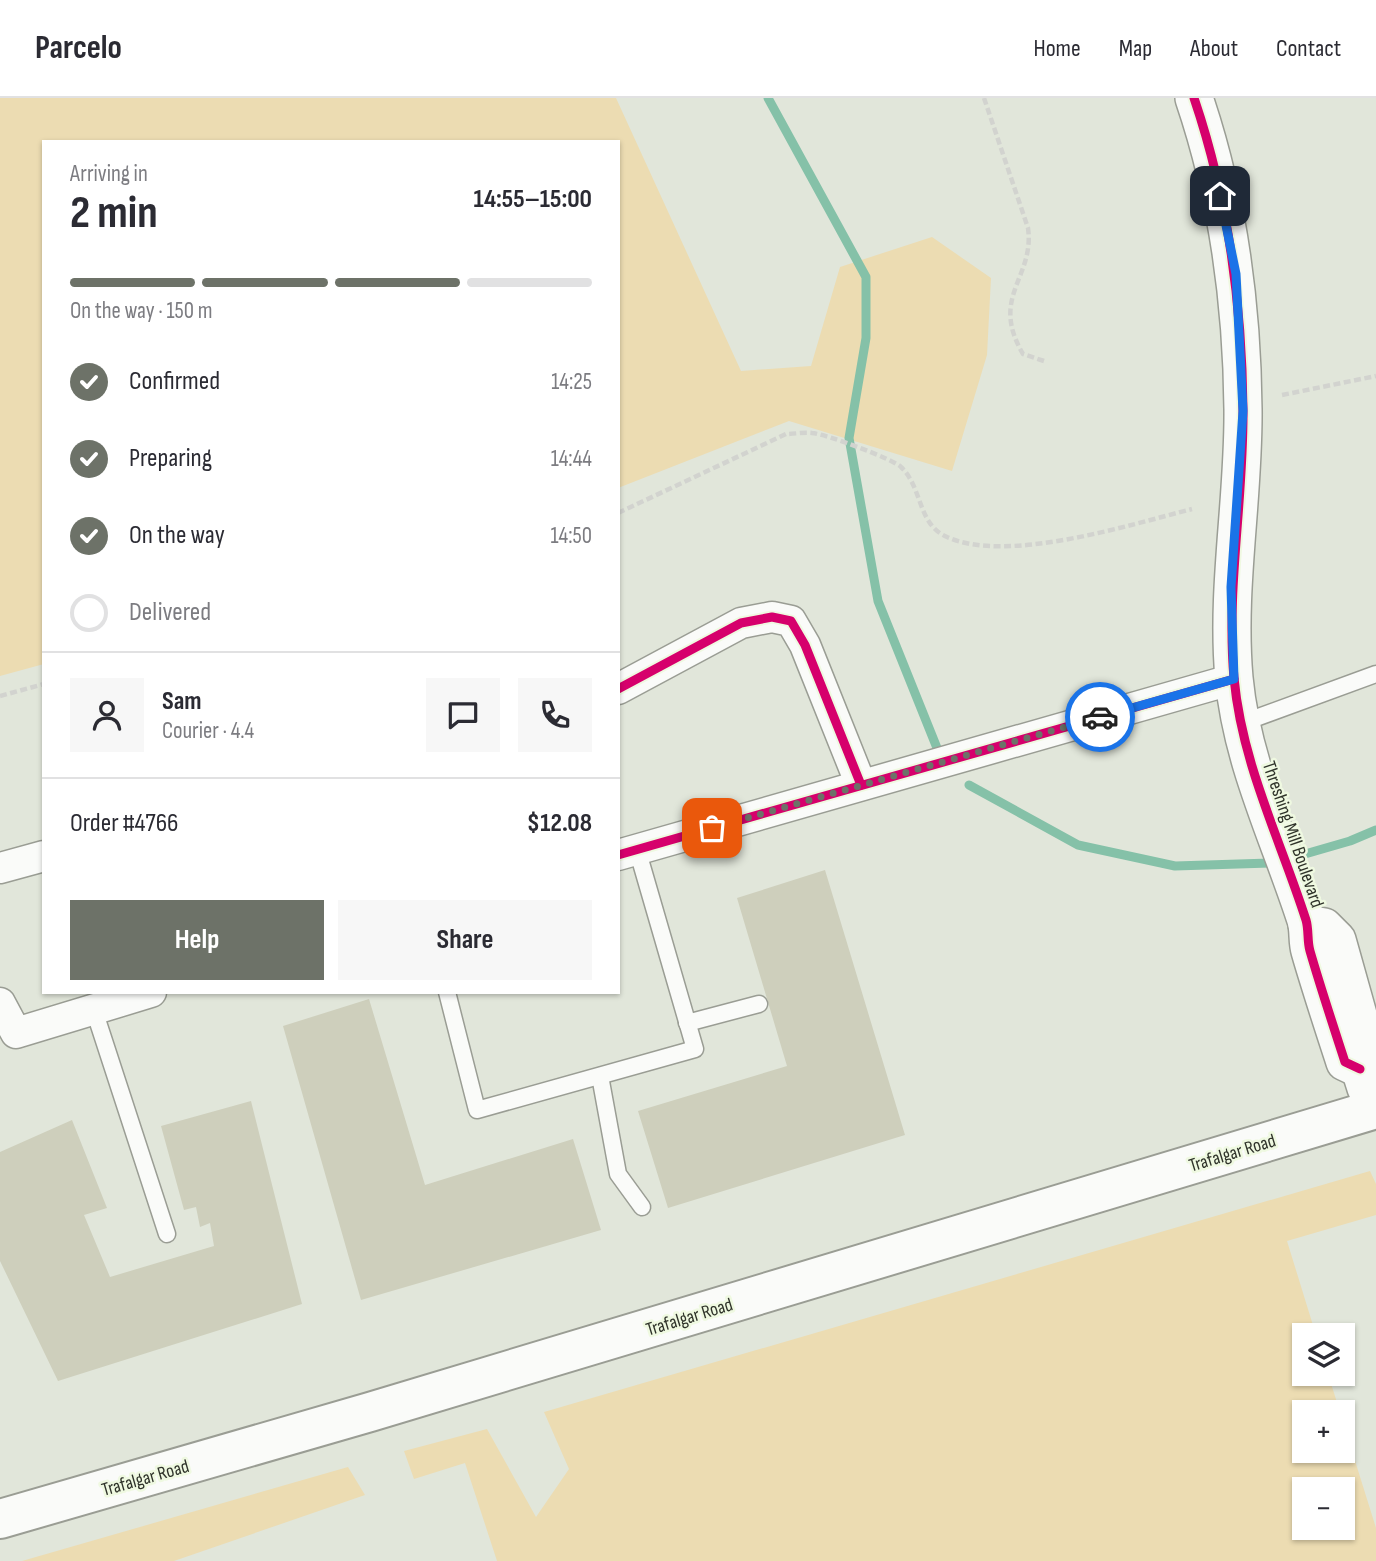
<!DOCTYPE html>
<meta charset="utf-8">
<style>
:root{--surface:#fff;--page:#f7f7f7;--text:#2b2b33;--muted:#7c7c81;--line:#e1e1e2;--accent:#6d7268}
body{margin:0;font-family:"Sofia Sans Condensed",sans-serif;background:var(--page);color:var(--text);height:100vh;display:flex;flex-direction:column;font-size:26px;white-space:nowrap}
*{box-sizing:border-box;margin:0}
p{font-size:23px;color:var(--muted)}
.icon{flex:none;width:38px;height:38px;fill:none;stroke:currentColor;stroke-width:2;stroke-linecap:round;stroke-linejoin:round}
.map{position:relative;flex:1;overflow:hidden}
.panel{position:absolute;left:42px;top:42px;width:578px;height:854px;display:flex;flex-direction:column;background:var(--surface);border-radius:0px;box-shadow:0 2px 5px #0004}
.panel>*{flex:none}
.fabs{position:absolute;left:1292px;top:1225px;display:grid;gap:14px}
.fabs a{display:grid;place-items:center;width:63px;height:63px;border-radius:0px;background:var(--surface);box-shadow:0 2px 5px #0004;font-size:35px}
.pin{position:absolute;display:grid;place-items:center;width:60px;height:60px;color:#fff;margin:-30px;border-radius:14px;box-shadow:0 4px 10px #0006}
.courier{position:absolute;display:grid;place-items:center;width:70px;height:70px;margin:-35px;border:5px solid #1a73e8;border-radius:50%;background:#fff;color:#222;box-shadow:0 2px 9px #0007}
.head em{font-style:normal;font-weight:700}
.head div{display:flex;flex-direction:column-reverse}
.head{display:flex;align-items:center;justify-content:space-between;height:119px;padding:0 28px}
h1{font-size:46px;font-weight:700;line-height:52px}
.bar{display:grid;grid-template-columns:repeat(4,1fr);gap:10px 7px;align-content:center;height:84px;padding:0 28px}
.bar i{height:9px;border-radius:5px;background:var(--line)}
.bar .current{background:var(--accent)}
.bar p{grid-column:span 4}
.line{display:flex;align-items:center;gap:18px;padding:0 28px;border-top:2px solid var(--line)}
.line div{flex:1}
.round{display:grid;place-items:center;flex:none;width:74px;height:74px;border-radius:0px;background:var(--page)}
ol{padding:0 28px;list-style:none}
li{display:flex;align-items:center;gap:21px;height:77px}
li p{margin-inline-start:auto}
li .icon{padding:7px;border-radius:50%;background:var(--accent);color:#fff;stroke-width:4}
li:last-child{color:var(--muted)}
li i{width:38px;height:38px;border:4px solid var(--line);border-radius:50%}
.primary-button{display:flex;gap:14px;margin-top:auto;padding:14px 28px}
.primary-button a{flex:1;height:80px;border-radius:0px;background:var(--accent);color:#fff;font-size:28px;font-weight:700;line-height:80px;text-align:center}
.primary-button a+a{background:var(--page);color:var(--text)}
header{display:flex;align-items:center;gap:42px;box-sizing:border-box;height:98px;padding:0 35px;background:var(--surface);border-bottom:2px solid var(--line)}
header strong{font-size:33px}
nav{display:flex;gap:38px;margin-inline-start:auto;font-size:24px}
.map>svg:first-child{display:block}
.green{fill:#ecdcb2;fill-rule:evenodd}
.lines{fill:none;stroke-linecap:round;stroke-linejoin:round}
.stream{stroke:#85c1a8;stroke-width:9}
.building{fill:#cecfbc}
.service-casing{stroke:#9a9d94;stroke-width:19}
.minor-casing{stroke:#9a9d94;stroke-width:33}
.tertiary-casing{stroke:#9a9d94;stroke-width:40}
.secondary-casing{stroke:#9a9d94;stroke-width:42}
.path{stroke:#d2d3cf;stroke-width:4.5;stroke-dasharray:7 3.5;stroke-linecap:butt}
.service{stroke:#fafbf9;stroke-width:16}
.minor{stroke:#fafbf9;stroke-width:30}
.tertiary{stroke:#fafbf9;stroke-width:37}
.secondary{stroke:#fafbf9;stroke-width:38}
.cycleway-casing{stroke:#eff9e1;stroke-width:13}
.cycleway{stroke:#d6006c;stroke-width:9}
.done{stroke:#6d7268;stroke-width:7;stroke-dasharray:0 12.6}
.route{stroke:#1a73e8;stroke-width:9}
.labels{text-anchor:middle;stroke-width:5;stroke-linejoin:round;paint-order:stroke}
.street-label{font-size:19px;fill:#2f332a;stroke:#eff9e1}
</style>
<header>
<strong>Parcelo</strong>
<nav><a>Home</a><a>Map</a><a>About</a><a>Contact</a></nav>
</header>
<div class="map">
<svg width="1376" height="1463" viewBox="0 0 1376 1463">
<rect width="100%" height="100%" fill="#e1e6da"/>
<g class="green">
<polygon points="0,0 616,0 741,273 811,268 840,169 932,139 991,180 987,257 952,373 789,323 618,390 618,44 44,44 44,566 0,578"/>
<path d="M1370,1073l6,13v31l-89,26 29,94h-12v39h24l12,38h-36v39h38v-32l34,109v33h-879l-32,-98 -51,16 -10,-28 83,-22 49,88 33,-48 -25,-57zM1304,1391h38v39h-38z"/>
<polygon points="348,1369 365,1397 174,1463 22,1463"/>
</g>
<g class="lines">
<g class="stream">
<polyline points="768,0 866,179 866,240 849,340 878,503 937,650"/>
<polyline points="969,687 1078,747 1175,768 1270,765"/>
<polyline points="1305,756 1350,743 1376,732"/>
</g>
</g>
<g class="building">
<polygon points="825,772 905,1037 668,1110 638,1013 787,968 737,800"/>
<polygon points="369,901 425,1087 573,1041 601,1132 361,1202 283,928"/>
<polygon points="251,1003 302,1206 58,1283 0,1163 0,1054 72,1022 107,1110 84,1117 110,1179 214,1148 210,1125 200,1129 196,1109 184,1112 161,1028"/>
</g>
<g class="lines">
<defs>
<g id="service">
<polyline points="1242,625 1376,576"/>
<polyline points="447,894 477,1012 695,951 637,751"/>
<polyline points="94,912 167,1136"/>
<polyline points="687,925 759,906"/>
<polyline points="600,978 618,1076 642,1109"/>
</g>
<g id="minor">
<polyline points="618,591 741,525 772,519 791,523 805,547 861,687"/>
<polyline points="618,757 1234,581"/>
<polyline points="0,770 44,758"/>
<polyline points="0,905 16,935 151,894"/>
</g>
<g id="tertiary">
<path d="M1194,0c34,100 48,206 49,311 1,90 -17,179 -9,269 8,86 46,161 72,242 3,10 1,21 4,31 11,38 23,74 35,111l15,7"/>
<polyline points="1307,826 1324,829 1337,842 1369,956 1360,971 1366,990"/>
</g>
<polyline id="secondary" points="0,1421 370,1314 1376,1011"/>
</defs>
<use href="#service" class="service-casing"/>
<use href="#minor" class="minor-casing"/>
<use href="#tertiary" class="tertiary-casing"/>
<use href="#secondary" class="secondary-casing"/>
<g class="path">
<path d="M984,0l44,130c7,50 -39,68 -5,126l21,7"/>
<polyline points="1282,297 1376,278"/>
<path d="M618,415l168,-79c8,0 18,-2 26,-1 14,1 81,26 89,34 22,21 16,57 46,70 60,27 182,-12 245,-28"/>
<polyline points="0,598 44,586"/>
</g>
<use href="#service" class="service"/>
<use href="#minor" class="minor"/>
<use href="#tertiary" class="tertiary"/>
<use href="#secondary" class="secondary"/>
<defs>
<g id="cycleway">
<path d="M1194,0c34,100 48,206 49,311 1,90 -17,179 -9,269 8,86 46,161 72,242 3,10 1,21 4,31 11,38 23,74 35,111l15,7"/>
<polyline points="618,591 741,525 772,519 791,523 805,547 861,687"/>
<polyline points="618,757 1234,581"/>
</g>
</defs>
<use href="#cycleway" class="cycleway-casing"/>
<use href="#cycleway" class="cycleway"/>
</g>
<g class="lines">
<polyline class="done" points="712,730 1100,619"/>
<polyline class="route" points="1100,619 1234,581 1231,489 1243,313 1236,176 1220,98"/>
</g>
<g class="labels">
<g class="street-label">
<text transform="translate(1294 736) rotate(71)" y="7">Threshing Mill Boulevard</text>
<text transform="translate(1232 1054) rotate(-17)" y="7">Trafalgar Road</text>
<text transform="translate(689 1218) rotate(-17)" y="7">Trafalgar Road</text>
<text transform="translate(145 1379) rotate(-16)" y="7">Trafalgar Road</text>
</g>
</g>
</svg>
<div class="fabs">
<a><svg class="icon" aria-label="layers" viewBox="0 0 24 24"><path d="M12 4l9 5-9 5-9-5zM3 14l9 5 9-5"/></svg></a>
<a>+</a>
<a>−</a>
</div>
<div class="pin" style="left:712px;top:730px;background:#ea580c"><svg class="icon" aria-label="bag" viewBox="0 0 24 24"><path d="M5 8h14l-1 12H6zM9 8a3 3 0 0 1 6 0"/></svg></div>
<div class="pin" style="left:1220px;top:98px;background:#1f2937"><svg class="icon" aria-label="home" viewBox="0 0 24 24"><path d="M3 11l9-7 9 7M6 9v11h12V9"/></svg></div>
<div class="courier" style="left:1100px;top:619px"><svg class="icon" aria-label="car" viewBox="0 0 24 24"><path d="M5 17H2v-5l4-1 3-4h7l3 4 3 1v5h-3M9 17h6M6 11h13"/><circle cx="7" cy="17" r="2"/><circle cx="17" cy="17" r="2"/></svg></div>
<section class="panel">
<div class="head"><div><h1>2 min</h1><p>Arriving in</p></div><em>14:55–15:00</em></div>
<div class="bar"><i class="current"></i><i class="current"></i><i class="current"></i><i></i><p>On the way · 150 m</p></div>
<ol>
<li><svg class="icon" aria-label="check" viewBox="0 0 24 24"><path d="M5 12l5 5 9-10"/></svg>Confirmed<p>14:25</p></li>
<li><svg class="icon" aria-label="check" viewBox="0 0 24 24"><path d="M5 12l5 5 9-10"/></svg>Preparing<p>14:44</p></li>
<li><svg class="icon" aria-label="check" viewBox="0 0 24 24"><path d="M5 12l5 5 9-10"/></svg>On the way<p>14:50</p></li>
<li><i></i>Delivered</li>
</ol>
<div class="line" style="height:126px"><a class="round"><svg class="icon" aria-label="person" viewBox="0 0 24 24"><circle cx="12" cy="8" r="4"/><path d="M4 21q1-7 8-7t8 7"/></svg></a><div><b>Sam</b><p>Courier · 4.4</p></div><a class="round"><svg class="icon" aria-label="chat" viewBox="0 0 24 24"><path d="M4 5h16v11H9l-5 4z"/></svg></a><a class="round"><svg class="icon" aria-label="phone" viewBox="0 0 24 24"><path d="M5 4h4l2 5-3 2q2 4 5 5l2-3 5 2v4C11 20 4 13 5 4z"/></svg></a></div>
<div class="line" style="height:91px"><div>Order #4766</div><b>$12.08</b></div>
<div class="primary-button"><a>Help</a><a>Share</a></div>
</section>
</div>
